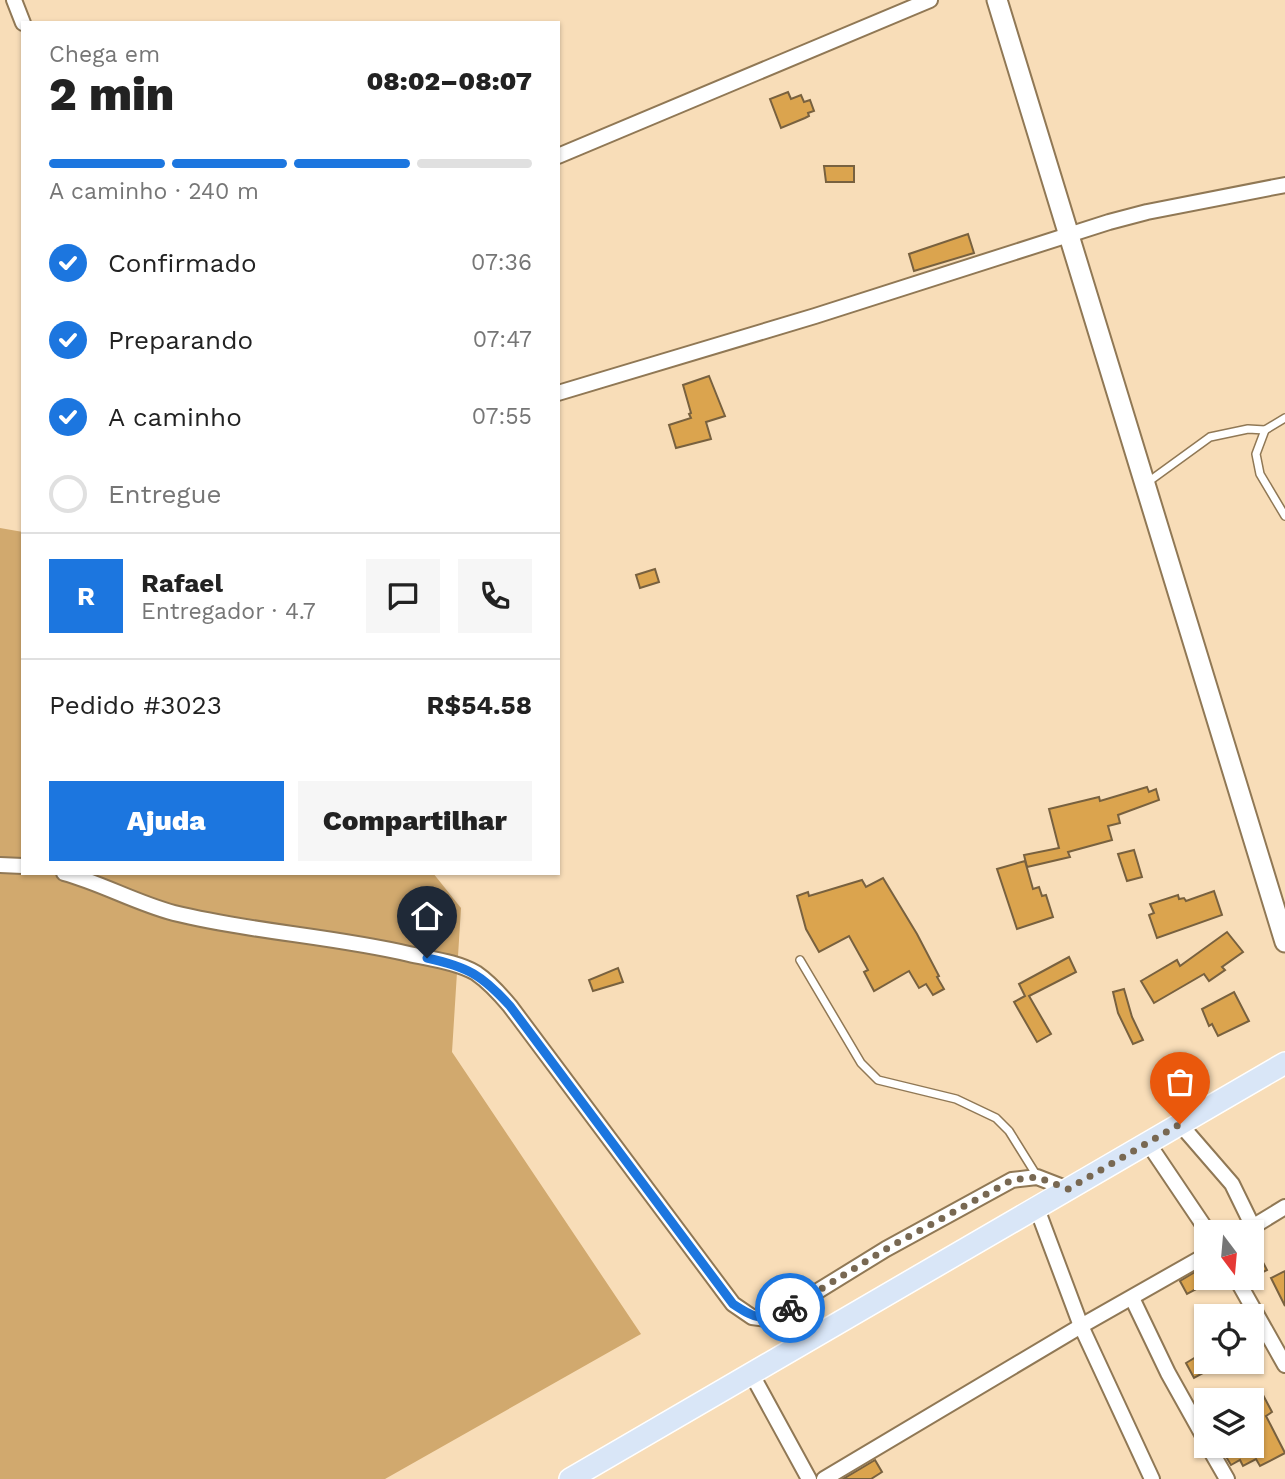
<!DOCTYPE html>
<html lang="pt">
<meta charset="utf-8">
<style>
:root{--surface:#fff;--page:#f6f6f6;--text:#222;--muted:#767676;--line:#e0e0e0;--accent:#1c76df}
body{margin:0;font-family:"Work Sans",sans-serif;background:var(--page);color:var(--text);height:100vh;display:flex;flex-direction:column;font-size:26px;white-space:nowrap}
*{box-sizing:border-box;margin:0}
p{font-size:23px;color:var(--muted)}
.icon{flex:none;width:38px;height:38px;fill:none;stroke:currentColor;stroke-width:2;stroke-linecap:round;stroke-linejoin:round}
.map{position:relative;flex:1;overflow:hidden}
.panel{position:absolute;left:21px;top:21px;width:539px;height:854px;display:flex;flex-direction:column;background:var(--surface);border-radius:0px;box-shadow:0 2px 5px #0004}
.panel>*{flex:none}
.needle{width:46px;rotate:164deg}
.controls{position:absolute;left:1194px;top:1220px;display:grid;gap:14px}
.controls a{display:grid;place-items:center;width:70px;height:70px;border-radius:0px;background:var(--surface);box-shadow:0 2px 5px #0004;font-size:35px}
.pin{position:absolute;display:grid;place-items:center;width:60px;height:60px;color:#fff;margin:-72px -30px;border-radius:50% 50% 50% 0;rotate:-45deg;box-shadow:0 0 7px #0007}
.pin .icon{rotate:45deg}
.courier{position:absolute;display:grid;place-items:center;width:70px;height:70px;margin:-35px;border:5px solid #1c76df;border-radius:50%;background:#fff;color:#222;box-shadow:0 2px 9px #0007}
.summary em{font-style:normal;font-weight:800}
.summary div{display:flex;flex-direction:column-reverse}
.summary{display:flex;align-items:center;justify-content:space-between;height:119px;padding:0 28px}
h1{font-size:46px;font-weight:800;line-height:52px}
.bar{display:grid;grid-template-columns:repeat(4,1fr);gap:10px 7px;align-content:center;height:84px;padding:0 28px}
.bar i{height:9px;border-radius:5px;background:var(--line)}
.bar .active{background:var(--accent)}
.bar p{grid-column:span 4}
.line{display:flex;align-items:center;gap:18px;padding:0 28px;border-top:2px solid var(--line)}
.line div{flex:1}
.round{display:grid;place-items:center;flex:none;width:74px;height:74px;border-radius:0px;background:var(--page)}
ol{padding:0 28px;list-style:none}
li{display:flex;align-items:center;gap:21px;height:77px}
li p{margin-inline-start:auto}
li .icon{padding:7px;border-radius:50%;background:var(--accent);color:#fff;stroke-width:4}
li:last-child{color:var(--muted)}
li i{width:38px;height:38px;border:4px solid var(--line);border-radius:50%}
.button{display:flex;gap:14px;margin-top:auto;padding:14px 28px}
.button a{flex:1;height:80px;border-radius:0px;background:var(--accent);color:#fff;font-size:28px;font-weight:800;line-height:80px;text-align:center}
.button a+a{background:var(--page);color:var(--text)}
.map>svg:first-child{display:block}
.green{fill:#d1a96e}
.building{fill:#dba44e;stroke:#78613f;stroke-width:2}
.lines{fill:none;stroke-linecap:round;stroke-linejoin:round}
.lane-casing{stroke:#907855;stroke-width:10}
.street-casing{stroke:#907855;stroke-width:18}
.secondary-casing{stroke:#907855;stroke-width:23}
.primary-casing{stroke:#fff;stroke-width:24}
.lane{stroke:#fff;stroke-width:7}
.street{stroke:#fff;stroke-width:14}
.secondary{stroke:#fff;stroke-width:19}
.primary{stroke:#d9e6f7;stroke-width:21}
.done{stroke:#786852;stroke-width:7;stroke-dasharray:0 12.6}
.route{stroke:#1c76df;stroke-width:9}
</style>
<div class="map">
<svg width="1285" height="1479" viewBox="0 0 1285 1479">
<rect width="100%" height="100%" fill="#f8ddb8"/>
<polygon class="green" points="0,528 23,532 23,873 433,873 461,908 452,1052 641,1334 385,1479 0,1479"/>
<g class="building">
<polygon points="788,92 791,99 801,95 804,102 810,100 814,111 808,113 809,116 805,118 781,128 770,99"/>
<polygon points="824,166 854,166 854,182 826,182"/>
<polygon points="968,234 974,253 914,271 909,254"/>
<polygon points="709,376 725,416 706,422 711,439 676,448 669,425 691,418 689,414 691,413 683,385"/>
<polygon points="655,569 659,582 640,588 636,575"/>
<polygon points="1147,787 1149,792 1156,789 1159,800 1118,815 1120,823 1108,826 1112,840 1068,852 1070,857 1027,867 1024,855 1059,848 1049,809 1099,797 1100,801"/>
<polygon points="1134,850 1142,877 1127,881 1118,854"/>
<polygon points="1025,861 1033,889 1039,887 1042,896 1046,895 1053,917 1017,929 997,869"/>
<polygon points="883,878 917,934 939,976 937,977 944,989 933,995 926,984 919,988 909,971 874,991 864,972 868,970 849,936 819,952 806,929 797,896 808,892 809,896 862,880 866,887"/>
<polygon points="1214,891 1222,915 1157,938 1149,915 1154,913 1150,904 1178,895 1179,899 1184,898 1186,901"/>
<polygon points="1227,932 1243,952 1222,967 1225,970 1209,981 1204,974 1154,1003 1141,981 1177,960 1180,966"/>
<polygon points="1069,957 1076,972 1029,996 1051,1034 1037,1042 1014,1002 1025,996 1019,984"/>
<polygon points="618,968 623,982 593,991 589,980"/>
<polygon points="1124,989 1132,1017 1143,1040 1133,1044 1118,1013 1113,992"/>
<polygon points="1234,992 1249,1021 1218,1036 1212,1024 1209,1026 1202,1009"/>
<polygon points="1251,1239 1267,1270 1251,1278"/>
<polygon points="1285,1271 1285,1306 1271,1278"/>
<polygon points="1195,1272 1202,1286 1187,1294 1180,1281"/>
<polygon points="1206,1351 1206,1362 1223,1362 1194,1378 1186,1363"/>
<polygon points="1263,1395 1272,1412 1266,1416 1285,1453 1260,1466 1256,1459 1243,1466 1240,1460 1231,1465 1225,1455 1243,1446 1251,1446 1251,1441 1261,1436 1251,1418 1251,1401"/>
<polygon points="875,1460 882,1472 871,1479 843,1479"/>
</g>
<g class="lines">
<defs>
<g id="lane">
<polyline points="1285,418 1265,430 1256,454 1260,474 1285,516"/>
<polyline points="1148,482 1210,437 1248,429 1265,430"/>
<polyline points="800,960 861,1063 878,1080 956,1099 996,1118 1009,1131 1037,1176"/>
</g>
<g id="street">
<polyline points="14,0 23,23"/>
<polyline points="558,156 930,0"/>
<polyline points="558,393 815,316 1109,222 1147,212 1285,185"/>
<polyline points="0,865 23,866"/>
<path d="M64,873c37,10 72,30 110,40 77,19 158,23 235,41 22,5 48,8 67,19 13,9 24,21 34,33l223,298 19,13 14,2 21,-9 99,-61 126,-69 25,-3 31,12"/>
<polyline points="1180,1124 1232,1184 1253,1227"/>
<polyline points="1148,1143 1208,1232"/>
<polyline points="1036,1206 1081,1326 1152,1479"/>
<polyline points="1244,1232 1285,1207"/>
<polyline points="1236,1278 1285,1365"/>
<polyline points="1132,1298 1168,1373 1206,1441"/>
<polyline points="751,1373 809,1479"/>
<polyline points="1208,1446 1227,1479"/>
<polyline points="824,1479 1081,1326 1206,1255"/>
</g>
<polyline id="secondary" points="997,0 1285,942"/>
<polyline id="primary" points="570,1479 1285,1063"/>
</defs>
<use href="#lane" class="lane-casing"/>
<use href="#street" class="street-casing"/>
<use href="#secondary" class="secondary-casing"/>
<use href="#primary" class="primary-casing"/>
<use href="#lane" class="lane"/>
<use href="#street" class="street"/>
<use href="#secondary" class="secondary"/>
<use href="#primary" class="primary"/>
</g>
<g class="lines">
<polyline class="done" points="790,1308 886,1249 1012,1180 1037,1177 1068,1189 1180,1124"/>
<path class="route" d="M427,958c41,9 55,17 83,48l223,298c24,16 30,18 57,4"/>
</g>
</svg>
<div class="controls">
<a><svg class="needle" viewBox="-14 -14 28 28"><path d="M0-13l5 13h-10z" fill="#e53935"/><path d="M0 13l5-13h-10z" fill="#767676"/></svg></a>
<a><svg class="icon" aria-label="locate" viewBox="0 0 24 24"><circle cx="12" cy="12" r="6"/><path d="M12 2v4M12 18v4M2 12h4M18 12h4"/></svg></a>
<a><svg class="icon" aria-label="layers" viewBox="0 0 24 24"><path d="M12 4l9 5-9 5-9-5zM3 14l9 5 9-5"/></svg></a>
</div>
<div class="pin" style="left:1180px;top:1124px;background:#ea580c"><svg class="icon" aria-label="bag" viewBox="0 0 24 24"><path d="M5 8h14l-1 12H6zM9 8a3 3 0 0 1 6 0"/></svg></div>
<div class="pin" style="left:427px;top:958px;background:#1f2937"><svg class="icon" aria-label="home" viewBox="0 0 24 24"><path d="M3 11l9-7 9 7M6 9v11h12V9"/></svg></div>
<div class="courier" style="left:790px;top:1308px"><svg class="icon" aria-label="bike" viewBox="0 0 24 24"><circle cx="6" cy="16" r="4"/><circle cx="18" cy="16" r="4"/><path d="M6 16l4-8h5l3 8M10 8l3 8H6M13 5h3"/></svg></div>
<section class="panel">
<div class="summary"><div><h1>2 min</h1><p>Chega em</p></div><em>08:02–08:07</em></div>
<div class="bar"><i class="active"></i><i class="active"></i><i class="active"></i><i></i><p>A caminho · 240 m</p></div>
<ol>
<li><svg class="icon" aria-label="check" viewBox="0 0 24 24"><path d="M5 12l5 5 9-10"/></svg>Confirmado<p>07:36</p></li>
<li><svg class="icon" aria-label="check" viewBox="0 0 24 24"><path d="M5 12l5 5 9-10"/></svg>Preparando<p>07:47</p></li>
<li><svg class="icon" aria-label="check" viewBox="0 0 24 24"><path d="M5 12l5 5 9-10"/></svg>A caminho<p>07:55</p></li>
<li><i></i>Entregue</li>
</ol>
<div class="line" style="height:126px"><b class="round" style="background:var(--accent);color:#fff">R</b><div><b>Rafael</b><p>Entregador · 4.7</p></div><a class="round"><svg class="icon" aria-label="chat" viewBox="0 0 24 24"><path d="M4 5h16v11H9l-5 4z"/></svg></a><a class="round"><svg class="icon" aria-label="phone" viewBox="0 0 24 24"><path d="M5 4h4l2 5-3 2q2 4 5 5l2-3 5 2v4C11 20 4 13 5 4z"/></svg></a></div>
<div class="line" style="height:91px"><div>Pedido #3023</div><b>R$54.58</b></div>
<div class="button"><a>Ajuda</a><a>Compartilhar</a></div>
</section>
</div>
